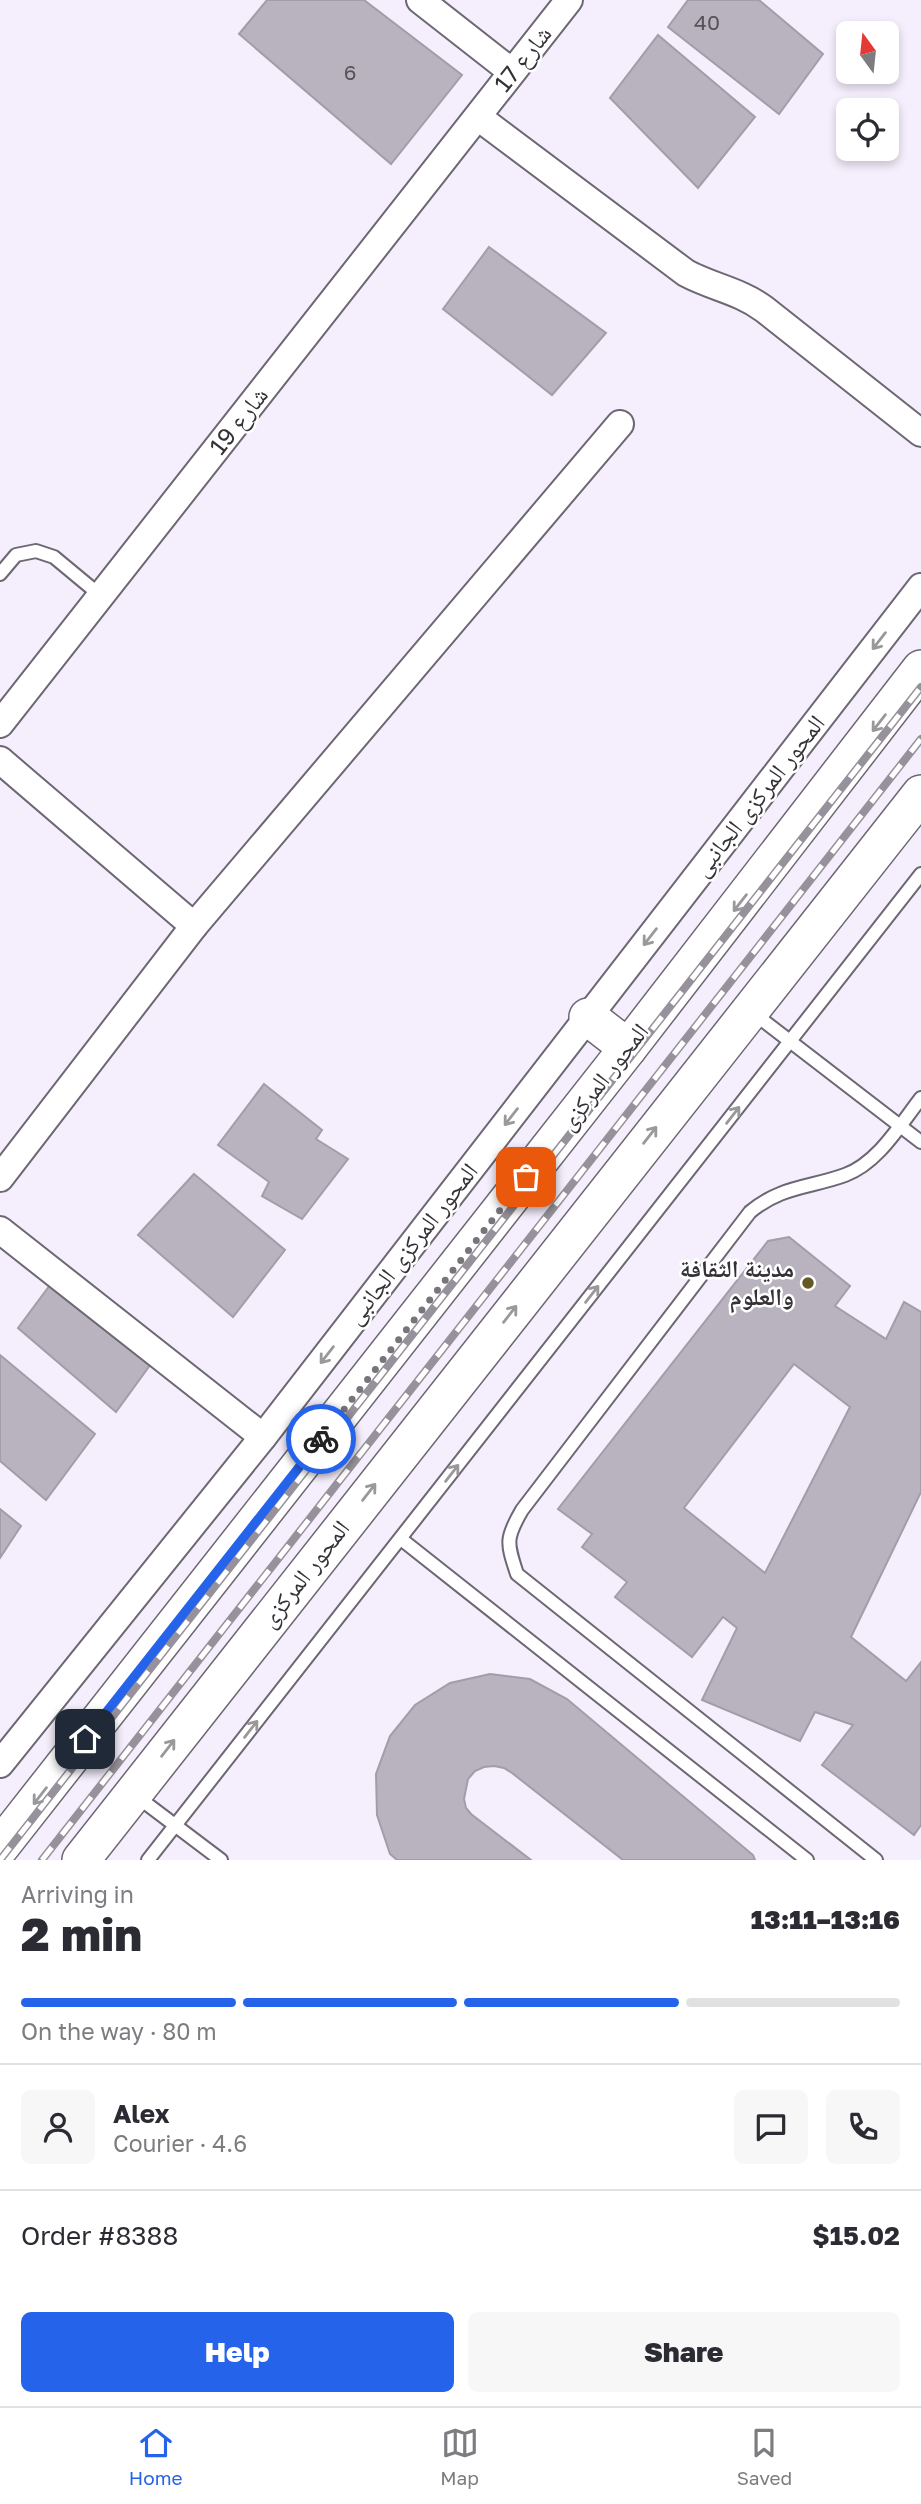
<!DOCTYPE html>
<meta charset="utf-8">
<style>
:root{--surface:#fff;--page:#f7f7f7;--text:#2b2b33;--muted:#7c7c81;--line:#e1e1e2;--accent:#2563eb}
body{margin:0;font-family:"Golos Text","Noto Naskh Arabic",sans-serif;background:var(--page);color:var(--text);height:100vh;display:flex;flex-direction:column;font-size:26px;white-space:nowrap}
*{box-sizing:border-box;margin:0}
p{font-size:23px;color:var(--muted)}
.icon{flex:none;width:38px;height:38px;fill:none;stroke:currentColor;stroke-width:2;stroke-linecap:round;stroke-linejoin:round}
.map{position:relative;height:1860px;overflow:hidden}
.sheet{display:flex;flex-direction:column;background:var(--surface);flex:1}
.sheet>*{flex:none}
.needle{width:46px;rotate:345deg}
.controls{position:absolute;left:836px;top:21px;display:grid;gap:14px}
.controls a{display:grid;place-items:center;width:63px;height:63px;border-radius:10px;background:var(--surface);box-shadow:0 4px 10px #0003;font-size:35px}
.pin{position:absolute;display:grid;place-items:center;width:60px;height:60px;color:#fff;margin:-30px;border-radius:14px;box-shadow:0 4px 10px #0006}
.courier{position:absolute;display:grid;place-items:center;width:70px;height:70px;margin:-35px;border:5px solid #2563eb;border-radius:50%;background:#fff;color:#222;box-shadow:0 2px 9px #0007}
.headline em{font-style:normal;font-weight:800}
.headline div{display:flex;flex-direction:column-reverse}
.headline{display:flex;align-items:center;justify-content:space-between;height:119px;padding:0 21px}
h1{font-size:46px;font-weight:800;line-height:52px}
.bar{display:grid;grid-template-columns:repeat(4,1fr);gap:10px 7px;align-content:center;height:84px;padding:0 21px}
.bar i{height:9px;border-radius:5px;background:var(--line)}
.bar .current{background:var(--accent)}
.bar p{grid-column:span 4}
.line{display:flex;align-items:center;gap:18px;padding:0 21px;border-top:2px solid var(--line)}
.line div{flex:1}
.round{display:grid;place-items:center;flex:none;width:74px;height:74px;border-radius:10px;background:var(--page)}
.cta{display:flex;gap:14px;margin-top:auto;padding:14px 21px}
.cta a{flex:1;height:80px;border-radius:10px;background:var(--accent);color:#fff;font-size:28px;font-weight:800;line-height:80px;text-align:center}
.cta a+a{background:var(--page);color:var(--text)}
.menu{display:flex;justify-content:space-around;align-items:center;height:98px;border-top:2px solid var(--line);background:var(--surface);font-size:19px;color:var(--muted)}
.menu a{display:grid;justify-items:center;gap:4px}
.menu .current{color:var(--accent)}
.map>svg:first-child{display:block}
.building{fill:#b9b2bf;stroke:#a39ca9;stroke-width:2;fill-rule:evenodd}
.lines{fill:none;stroke-linecap:round;stroke-linejoin:round}
.lane-casing{stroke:#6d6773;stroke-width:16}
.street-casing{stroke:#6d6773;stroke-width:30}
.secondary-casing{stroke:#6d6773;stroke-width:40}
.lane{stroke:#fff;stroke-width:12}
.street{stroke:#fff;stroke-width:26}
.secondary{stroke:#fff;stroke-width:37}
.rail-casing{stroke:#96919a;stroke-width:8}
.rail{stroke:#fff;stroke-width:5;stroke-dasharray:16;stroke-linecap:butt}
.oneway{stroke:#9a989b}
.done{stroke:#78747c;stroke-width:7;stroke-dasharray:0 12.6}
.route{stroke:#2563eb;stroke-width:9}
.poi-dot{fill:#655825;stroke:#fff;stroke-width:2.5}
.labels{text-anchor:middle;stroke-width:5;stroke-linejoin:round;paint-order:stroke}
.number-label{font-size:21px;fill:#565259}
.street-label{font-size:24px;fill:#353237;stroke:#fff}
.poi-label{font-size:24px;font-weight:bold;fill:#353237;stroke:#fff;text-anchor:end}
</style>
<div class="map">
<svg width="921" height="1860" viewBox="0 0 921 1860">
<rect width="100%" height="100%" fill="#f5eefc"/>
<g class="building">
<polygon points="267,0 364,0 462,75 391,164 239,34"/>
<polygon points="688,0 759,0 823,54 779,114 668,27"/>
<polygon points="658,35 755,117 698,188 610,98"/>
<polygon points="489,247 606,333 552,395 443,309"/>
<polygon points="264,1084 322,1130 316,1139 348,1159 302,1219 262,1196 269,1182 218,1145"/>
<polygon points="194,1174 285,1250 233,1317 138,1235"/>
<path d="M789,1237l61,49 -15,20 51,33 18,-37 17,10v180l-70,145 55,44 15,-19v163l-7,10 -92,-70 31,-40 -38,-13 -15,29 -98,-41 35,-72 -14,-11 -31,40 -77,-60 12,-15 -45,-35 10,-13 -34,-25 210,-268zM794,1364l56,43 -85,166 -81,-65z"/>
<polygon points="56,1277 156,1357 116,1412 18,1328"/>
<polygon points="0,1355 95,1434 46,1500 0,1461"/>
<polygon points="0,1509 21,1526 0,1558"/>
<polygon points="490,1674 530,1679 567,1699 753,1855 755,1860 623,1860 512,1773 504,1768 494,1766 484,1767 475,1771 468,1779 464,1799 466,1808 471,1814 531,1860 397,1860 390,1854 377,1815 376,1774 390,1736 415,1705 450,1683"/>
</g>
<g class="lines">
<defs>
<g id="lane">
<polyline points="0,574 16,555 36,551 54,557 101,596"/>
<polyline points="752,1012 921,1142"/>
<polyline points="401,1539 807,1860"/>
<polyline points="135,1795 221,1860"/>
<polyline points="148,1860 921,874"/>
<path d="M876,1860l-359,-286c-10,-31 -12,-35 5,-64l228,-298c31,-26 59,-24 95,-37 33,-12 55,-50 76,-77"/>
</g>
<g id="street">
<polyline points="420,0 512,72"/>
<path d="M478,117l208,156c26,14 54,18 78,36l157,124"/>
<polyline points="0,724 569,0"/>
<polyline points="0,760 194,926"/>
<polyline points="0,1178 194,926 620,424"/>
<polyline points="0,1230 263,1437"/>
<polyline points="0,1764 263,1437 921,587"/>
</g>
<g id="secondary">
<polyline points="588,1017 628,1048"/>
<polyline points="0,1847 628,1048 921,669"/>
<polyline points="81,1860 921,794"/>
</g>
</defs>
<use href="#lane" class="lane-casing"/>
<use href="#street" class="street-casing"/>
<use href="#secondary" class="secondary-casing"/>
<use href="#lane" class="lane"/>
<use href="#street" class="street"/>
<use href="#secondary" class="secondary"/>
<defs>
<g id="rail">
<polyline points="0,1860 921,687"/>
<polyline points="42,1860 921,739"/>
</g>
</defs>
<use href="#rail" class="rail-casing"/>
<use href="#rail" class="rail"/>
</g>
<defs><path id="oneway-shaft" d="M-6 0H5M1.5-3L5.5 0L1.5 3" fill="none" stroke-width="1.6" stroke-linecap="round" stroke-linejoin="round" transform="scale(1.75)"/></defs>
<g class="oneway">
<use href="#oneway-shaft" transform="translate(879 641) rotate(128)"/>
<use href="#oneway-shaft" transform="translate(879 723) rotate(128)"/>
<use href="#oneway-shaft" transform="translate(740 903) rotate(128)"/>
<use href="#oneway-shaft" transform="translate(650 937) rotate(128)"/>
<use href="#oneway-shaft" transform="translate(733 1115) rotate(-52)"/>
<use href="#oneway-shaft" transform="translate(511 1117) rotate(128)"/>
<use href="#oneway-shaft" transform="translate(650 1135) rotate(-52)"/>
<use href="#oneway-shaft" transform="translate(592 1294) rotate(-52)"/>
<use href="#oneway-shaft" transform="translate(510 1314) rotate(-52)"/>
<use href="#oneway-shaft" transform="translate(327 1355) rotate(128)"/>
<use href="#oneway-shaft" transform="translate(452 1473) rotate(-52)"/>
<use href="#oneway-shaft" transform="translate(369 1492) rotate(-52)"/>
<use href="#oneway-shaft" transform="translate(251 1729) rotate(-52)"/>
<use href="#oneway-shaft" transform="translate(168 1748) rotate(-52)"/>
<use href="#oneway-shaft" transform="translate(40 1796) rotate(128)"/>
</g>
<g class="lines">
<polyline class="done" points="321,1439 526,1177"/>
<polyline class="route" points="85,1739 321,1439"/>
</g>
<circle class="poi-dot" cx="808" cy="1283" r="7"/>
<g class="labels">
<g class="number-label">
<text x="707" y="30">40</text>
<text x="350" y="80">6</text>
</g>
<g class="street-label">
<text transform="translate(523 59) rotate(-52)" y="8">شارع 17</text>
<text transform="translate(239 421) rotate(-52)" y="8">شارع 19</text>
<text transform="translate(759 796) rotate(-52)" y="8">المحور المركزى الجانبى</text>
<text transform="translate(604 1077) rotate(-52)" y="8">المحور المركزى</text>
<text transform="translate(412 1244) rotate(-52)" y="8">المحور المركزى الجانبى</text>
<text transform="translate(305 1574) rotate(-52)" y="8">المحور المركزى</text>
</g>
<g class="poi-label">
<text x="794" y="1277">مدينة الثقافة<tspan x="794" dy="28">والعلوم</tspan></text>
</g>
</g>
</svg>
<div class="controls">
<a><svg class="needle" viewBox="-14 -14 28 28"><path d="M0-13l5 13h-10z" fill="#e53935"/><path d="M0 13l5-13h-10z" fill="#7c7c81"/></svg></a>
<a><svg class="icon" aria-label="locate" viewBox="0 0 24 24"><circle cx="12" cy="12" r="6"/><path d="M12 2v4M12 18v4M2 12h4M18 12h4"/></svg></a>
</div>
<div class="pin" style="left:526px;top:1177px;background:#ea580c"><svg class="icon" aria-label="bag" viewBox="0 0 24 24"><path d="M5 8h14l-1 12H6zM9 8a3 3 0 0 1 6 0"/></svg></div>
<div class="pin" style="left:85px;top:1739px;background:#1f2937"><svg class="icon" aria-label="home" viewBox="0 0 24 24"><path d="M3 11l9-7 9 7M6 9v11h12V9"/></svg></div>
<div class="courier" style="left:321px;top:1439px"><svg class="icon" aria-label="bike" viewBox="0 0 24 24"><circle cx="6" cy="16" r="4"/><circle cx="18" cy="16" r="4"/><path d="M6 16l4-8h5l3 8M10 8l3 8H6M13 5h3"/></svg></div>
</div>
<section class="sheet">
<div class="headline"><div><h1>2 min</h1><p>Arriving in</p></div><em>13:11–13:16</em></div>
<div class="bar"><i class="current"></i><i class="current"></i><i class="current"></i><i></i><p>On the way · 80 m</p></div>
<div class="line" style="height:126px"><a class="round"><svg class="icon" aria-label="person" viewBox="0 0 24 24"><circle cx="12" cy="8" r="4"/><path d="M4 21q1-7 8-7t8 7"/></svg></a><div><b>Alex</b><p>Courier · 4.6</p></div><a class="round"><svg class="icon" aria-label="chat" viewBox="0 0 24 24"><path d="M4 5h16v11H9l-5 4z"/></svg></a><a class="round"><svg class="icon" aria-label="phone" viewBox="0 0 24 24"><path d="M5 4h4l2 5-3 2q2 4 5 5l2-3 5 2v4C11 20 4 13 5 4z"/></svg></a></div>
<div class="line" style="height:91px"><div>Order #8388</div><b>$15.02</b></div>
<div class="cta"><a>Help</a><a>Share</a></div>
</section>
<nav class="menu">
<a class="current"><svg class="icon" aria-label="home" viewBox="0 0 24 24"><path d="M3 11l9-7 9 7M6 9v11h12V9"/></svg>Home</a>
<a><svg class="icon" aria-label="map" viewBox="0 0 24 24"><path d="M3 6l6-2 6 2 6-2v14l-6 2-6-2-6 2zM9 4v14M15 6v14"/></svg>Map</a>
<a><svg class="icon" aria-label="saved" viewBox="0 0 24 24"><path d="M7 4h10v16l-5-4-5 4z"/></svg>Saved</a>
</nav>
